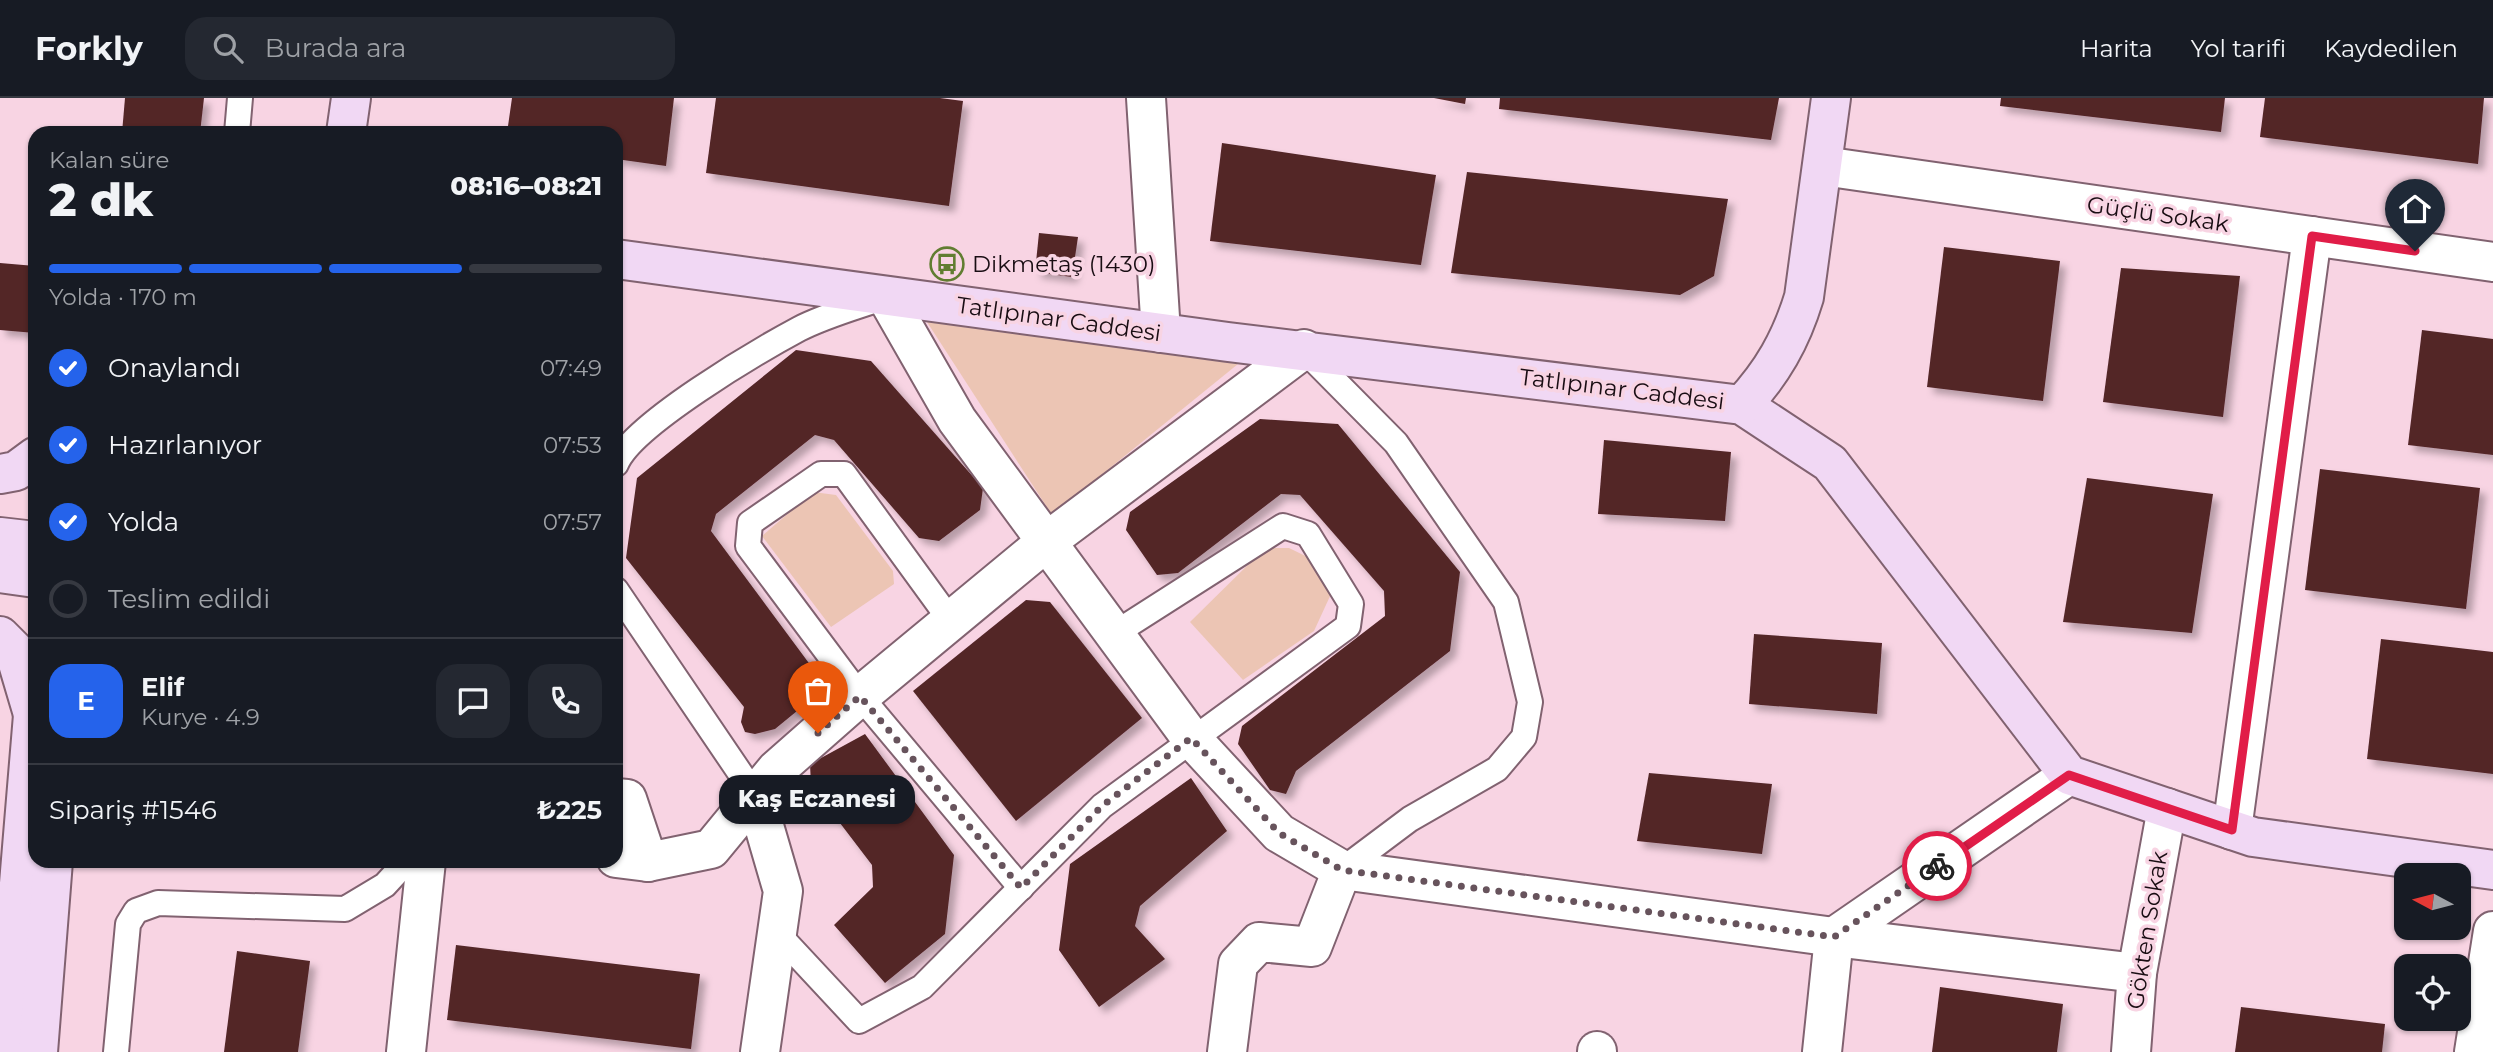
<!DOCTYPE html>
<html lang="tr">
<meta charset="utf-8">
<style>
:root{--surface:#171b24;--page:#242831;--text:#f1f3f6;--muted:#9ea1a6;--line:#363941;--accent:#2563eb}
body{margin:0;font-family:Montserrat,sans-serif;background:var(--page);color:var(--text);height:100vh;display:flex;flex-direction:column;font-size:26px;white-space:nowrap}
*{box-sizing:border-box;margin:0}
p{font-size:23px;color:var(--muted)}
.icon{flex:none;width:38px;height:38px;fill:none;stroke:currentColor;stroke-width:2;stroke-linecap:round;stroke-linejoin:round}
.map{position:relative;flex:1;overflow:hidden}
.panel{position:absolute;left:28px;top:28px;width:595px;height:742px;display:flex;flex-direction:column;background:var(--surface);border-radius:21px;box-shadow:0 2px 5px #0004}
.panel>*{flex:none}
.needle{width:46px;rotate:277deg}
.buttons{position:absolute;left:2394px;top:765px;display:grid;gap:14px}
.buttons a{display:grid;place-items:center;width:77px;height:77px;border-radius:14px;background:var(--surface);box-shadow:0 2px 5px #0004;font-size:35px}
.pin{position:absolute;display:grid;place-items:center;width:60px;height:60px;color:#fff;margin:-72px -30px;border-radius:50% 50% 50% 0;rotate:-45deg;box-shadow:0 0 7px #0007}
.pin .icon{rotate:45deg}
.courier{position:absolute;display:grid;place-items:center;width:70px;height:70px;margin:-35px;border:5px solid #e11d48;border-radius:50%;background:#fff;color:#222;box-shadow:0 2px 9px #0007}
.bubble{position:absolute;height:49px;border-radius:21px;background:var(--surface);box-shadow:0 2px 5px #0004;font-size:23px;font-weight:800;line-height:49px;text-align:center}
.summary em{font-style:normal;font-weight:800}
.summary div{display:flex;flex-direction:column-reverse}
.summary{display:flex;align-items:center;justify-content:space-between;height:119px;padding:0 21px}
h1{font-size:46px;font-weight:800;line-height:52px}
.bar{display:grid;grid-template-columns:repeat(4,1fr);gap:10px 7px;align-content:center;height:84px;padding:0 21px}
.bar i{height:9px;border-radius:5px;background:var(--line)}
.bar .on{background:var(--accent)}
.bar p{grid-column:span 4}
.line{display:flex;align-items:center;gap:18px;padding:0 21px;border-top:2px solid var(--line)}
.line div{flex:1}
.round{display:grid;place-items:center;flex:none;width:74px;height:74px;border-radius:21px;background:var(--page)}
ol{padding:0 21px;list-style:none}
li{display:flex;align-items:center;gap:21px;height:77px}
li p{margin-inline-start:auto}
li .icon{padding:7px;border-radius:50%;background:var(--accent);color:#fff;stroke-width:4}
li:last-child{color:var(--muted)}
li i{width:38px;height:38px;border:4px solid var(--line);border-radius:50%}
header{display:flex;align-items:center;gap:42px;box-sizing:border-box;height:98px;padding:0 35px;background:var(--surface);border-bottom:2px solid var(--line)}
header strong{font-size:33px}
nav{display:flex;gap:38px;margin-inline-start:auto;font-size:24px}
.search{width:490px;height:63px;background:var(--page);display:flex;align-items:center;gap:18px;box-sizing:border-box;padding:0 24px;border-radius:21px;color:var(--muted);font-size:26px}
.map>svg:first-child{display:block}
.green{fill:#ecc5b4}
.building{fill:#522528;filter:url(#shadow)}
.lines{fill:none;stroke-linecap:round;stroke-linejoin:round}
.lane-casing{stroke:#816270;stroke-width:28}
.street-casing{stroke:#816270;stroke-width:42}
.secondary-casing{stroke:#816270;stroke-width:42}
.lane{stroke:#fff;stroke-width:24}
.street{stroke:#fff;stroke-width:38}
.secondary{stroke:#f1d8f4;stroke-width:38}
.done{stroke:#67535c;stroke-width:7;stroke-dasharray:0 12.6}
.route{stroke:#e11d48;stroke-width:9}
.labels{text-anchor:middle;stroke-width:7;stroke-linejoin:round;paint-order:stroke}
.street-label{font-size:23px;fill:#190d13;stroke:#f8d4e3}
.poi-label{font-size:23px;fill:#190d13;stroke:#f8d4e3;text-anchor:start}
</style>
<header>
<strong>Forkly</strong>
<div class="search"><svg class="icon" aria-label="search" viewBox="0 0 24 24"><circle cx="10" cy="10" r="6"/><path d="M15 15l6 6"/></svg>Burada ara</div>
<nav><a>Harita</a><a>Yol tarifi</a><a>Kaydedilen</a></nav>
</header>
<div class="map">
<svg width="2493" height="954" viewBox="0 0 2493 954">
<defs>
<filter id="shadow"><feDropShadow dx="6" dy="6" stdDeviation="3.5" flood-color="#0004"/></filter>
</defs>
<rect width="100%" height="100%" fill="#f8d4e3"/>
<g class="green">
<polygon points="927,224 1238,266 1052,417"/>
<polygon points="813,394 836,397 893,473 894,486 831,529 762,438"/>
<polygon points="1265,450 1289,450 1320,465 1331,496 1314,533 1243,582 1190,524"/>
</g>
<g class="building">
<polygon points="125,0 204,0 200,35 122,35"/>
<polygon points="512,0 674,0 666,68 616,61 616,35 507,35"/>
<polygon points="716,0 940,0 963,3 949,108 706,75"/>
<polygon points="1434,0 1466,0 1465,6"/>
<polygon points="1500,0 1779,0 1771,42 1499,11"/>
<polygon points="2001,0 2225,0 2221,34 2000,8"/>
<polygon points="2265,0 2484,0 2478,66 2260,39"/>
<polygon points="1222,45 1436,77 1421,167 1210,143"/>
<polygon points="1467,74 1728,101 1714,178 1680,197 1451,175"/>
<polygon points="1039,135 1078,139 1072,179 1035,174"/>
<polygon points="1944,149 2060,163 2043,303 1927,289"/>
<polygon points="0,165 35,168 35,235 0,232"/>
<polygon points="2121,170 2240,178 2223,319 2103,304"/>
<polygon points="2422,232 2493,241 2493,357 2408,347"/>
<polygon points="796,252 871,263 983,390 980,412 939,443 919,440 834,342 815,337 716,416 711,433 814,572 819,595 775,631 755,636 745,634 741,624 744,609 626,460 637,380"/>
<polygon points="1260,321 1338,326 1460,474 1450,553 1296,673 1286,696 1270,692 1238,646 1242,628 1385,518 1384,493 1300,397 1281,396 1178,475 1157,477 1126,432 1130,414"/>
<polygon points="1604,342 1731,354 1725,423 1598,416"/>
<polygon points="2320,371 2480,390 2466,511 2305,492"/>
<polygon points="2087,380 2213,396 2192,535 2063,524"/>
<polygon points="1026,502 1050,504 1142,620 1016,723 913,593"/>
<polygon points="1754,536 1882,545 1877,616 1749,606"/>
<polygon points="2381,541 2493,554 2493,676 2367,661"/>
<polygon points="865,636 954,757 945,836 885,885 834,827 873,789 872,767 811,687 810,666"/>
<polygon points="1649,675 1772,686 1762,756 1637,743"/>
<polygon points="1191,680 1227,733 1140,808 1135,828 1165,861 1099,909 1059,852 1070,766"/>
<polygon points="456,847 700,876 691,951 447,922"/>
<polygon points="237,853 310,863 298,954 224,954"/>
<polygon points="1940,889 2063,906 2057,954 1932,954"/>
<polygon points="2241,909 2385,926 2382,954 2235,954"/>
</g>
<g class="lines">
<defs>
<g id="lane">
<polyline points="237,35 240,0"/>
<polyline points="1305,253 1396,345 1506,504 1530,604 1524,639 1497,671 1410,721 1342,772"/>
<path d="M616,366c16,-39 142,-113 183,-135 25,-13 54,-21 80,-30"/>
<polyline points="616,492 755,697"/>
<polyline points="951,523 844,376 821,376 750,425 748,448 860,598 1021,790"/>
<polyline points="777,835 859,923 922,889 1102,708 1348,528 1351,506 1308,436 1283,428 1114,536"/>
<polyline points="116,954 128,826 136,813 158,805 345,811 385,787 407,763"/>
</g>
<g id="street">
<polyline points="1146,0 1161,235"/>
<polyline points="1823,68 2493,164"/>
<polyline points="886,198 957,322 1191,640 1279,735 1342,772 1834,839 2137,875"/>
<polyline points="755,697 783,793 760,954"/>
<polyline points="616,700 627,701 648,764"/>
<polyline points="2232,732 2312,138"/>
<polyline points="616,760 648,764 711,751 776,672 860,598 1046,444 1304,251"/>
<polyline points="406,954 426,763"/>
<polyline points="1227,954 1238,866 1259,844 1312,849 1342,772"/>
<polyline points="1597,954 1597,953"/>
<polyline points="1822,954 1834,839 2069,677"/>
<polyline points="2131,954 2137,875 2167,710"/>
<polyline points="2474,954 2493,833"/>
</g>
<g id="secondary">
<polyline points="346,35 351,0"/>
<polyline points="616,161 1228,244 1742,307 1830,365 2069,677 2253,739 2493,772"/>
<path d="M1742,307c30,-32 49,-65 62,-108l27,-199"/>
<polyline points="0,376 16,373 35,359"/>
<polyline points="0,439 35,443"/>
<polyline points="0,475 35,480"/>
<polyline points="0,538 14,552 33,616"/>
<polyline points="5,954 35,593"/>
<polyline points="38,954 53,763"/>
</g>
</defs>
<use href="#lane" class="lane-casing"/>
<use href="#street" class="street-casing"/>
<use href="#secondary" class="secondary-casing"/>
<use href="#lane" class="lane"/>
<use href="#street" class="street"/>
<use href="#secondary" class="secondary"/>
</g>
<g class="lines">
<polyline class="done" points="818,635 860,598 1021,790 1102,708 1191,640 1279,735 1342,772 1834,839 1937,768"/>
<polyline class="route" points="1937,768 2069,677 2232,732 2312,138 2415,153"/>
</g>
<defs>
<symbol id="bus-ring" viewBox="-11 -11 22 22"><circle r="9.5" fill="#f8d4e3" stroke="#617d31" stroke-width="1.5"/><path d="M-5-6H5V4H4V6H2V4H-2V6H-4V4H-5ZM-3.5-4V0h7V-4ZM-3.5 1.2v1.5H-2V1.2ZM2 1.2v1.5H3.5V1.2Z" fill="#617d31"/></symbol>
</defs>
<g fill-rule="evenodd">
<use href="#bus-ring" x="928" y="147" width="38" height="38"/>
</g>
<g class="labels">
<g class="street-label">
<text transform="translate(2158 116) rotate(8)" y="8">Güçlü Sokak</text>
<text transform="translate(1059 221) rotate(8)" y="8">Tatlıpınar Caddesi</text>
<text transform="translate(1622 291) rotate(7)" y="8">Tatlıpınar Caddesi</text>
<text transform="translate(2147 832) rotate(-81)" y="8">Gökten Sokak</text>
</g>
<g class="poi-label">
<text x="972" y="174">Dikmetaş (1430)</text>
</g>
</g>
</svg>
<div class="buttons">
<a><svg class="needle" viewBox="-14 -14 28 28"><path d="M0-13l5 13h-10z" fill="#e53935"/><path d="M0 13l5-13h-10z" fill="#9ea1a6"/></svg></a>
<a><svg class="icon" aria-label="locate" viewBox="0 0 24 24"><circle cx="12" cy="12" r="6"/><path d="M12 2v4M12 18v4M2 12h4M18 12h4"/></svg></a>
</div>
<div class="pin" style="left:818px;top:635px;background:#ea580c"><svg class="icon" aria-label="bag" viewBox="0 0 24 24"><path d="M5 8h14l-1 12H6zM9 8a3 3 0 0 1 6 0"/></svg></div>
<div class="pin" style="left:2415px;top:153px;background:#1f2937"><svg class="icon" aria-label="home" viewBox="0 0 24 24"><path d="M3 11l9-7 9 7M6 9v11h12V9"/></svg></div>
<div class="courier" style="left:1937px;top:768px"><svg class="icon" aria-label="bike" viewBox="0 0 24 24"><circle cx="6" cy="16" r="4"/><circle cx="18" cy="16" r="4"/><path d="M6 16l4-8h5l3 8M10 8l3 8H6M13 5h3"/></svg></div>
<div class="bubble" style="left:719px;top:677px;width:196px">Kaş Eczanesi</div>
<section class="panel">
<div class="summary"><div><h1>2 dk</h1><p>Kalan süre</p></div><em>08:16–08:21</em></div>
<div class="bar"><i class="on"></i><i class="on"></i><i class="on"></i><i></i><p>Yolda · 170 m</p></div>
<ol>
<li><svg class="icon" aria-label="check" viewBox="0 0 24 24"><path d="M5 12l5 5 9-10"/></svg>Onaylandı<p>07:49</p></li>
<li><svg class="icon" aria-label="check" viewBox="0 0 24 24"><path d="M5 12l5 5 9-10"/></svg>Hazırlanıyor<p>07:53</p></li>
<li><svg class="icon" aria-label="check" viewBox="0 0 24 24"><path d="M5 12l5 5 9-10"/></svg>Yolda<p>07:57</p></li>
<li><i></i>Teslim edildi</li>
</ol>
<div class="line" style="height:126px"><b class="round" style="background:var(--accent);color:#fff">E</b><div><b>Elif</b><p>Kurye · 4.9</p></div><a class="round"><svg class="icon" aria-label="chat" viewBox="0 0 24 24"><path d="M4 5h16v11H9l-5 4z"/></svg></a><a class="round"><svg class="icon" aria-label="phone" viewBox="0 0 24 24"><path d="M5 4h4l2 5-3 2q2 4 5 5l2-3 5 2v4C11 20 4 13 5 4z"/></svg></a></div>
<div class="line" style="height:91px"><div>Sipariş #1546</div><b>₺225</b></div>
</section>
</div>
